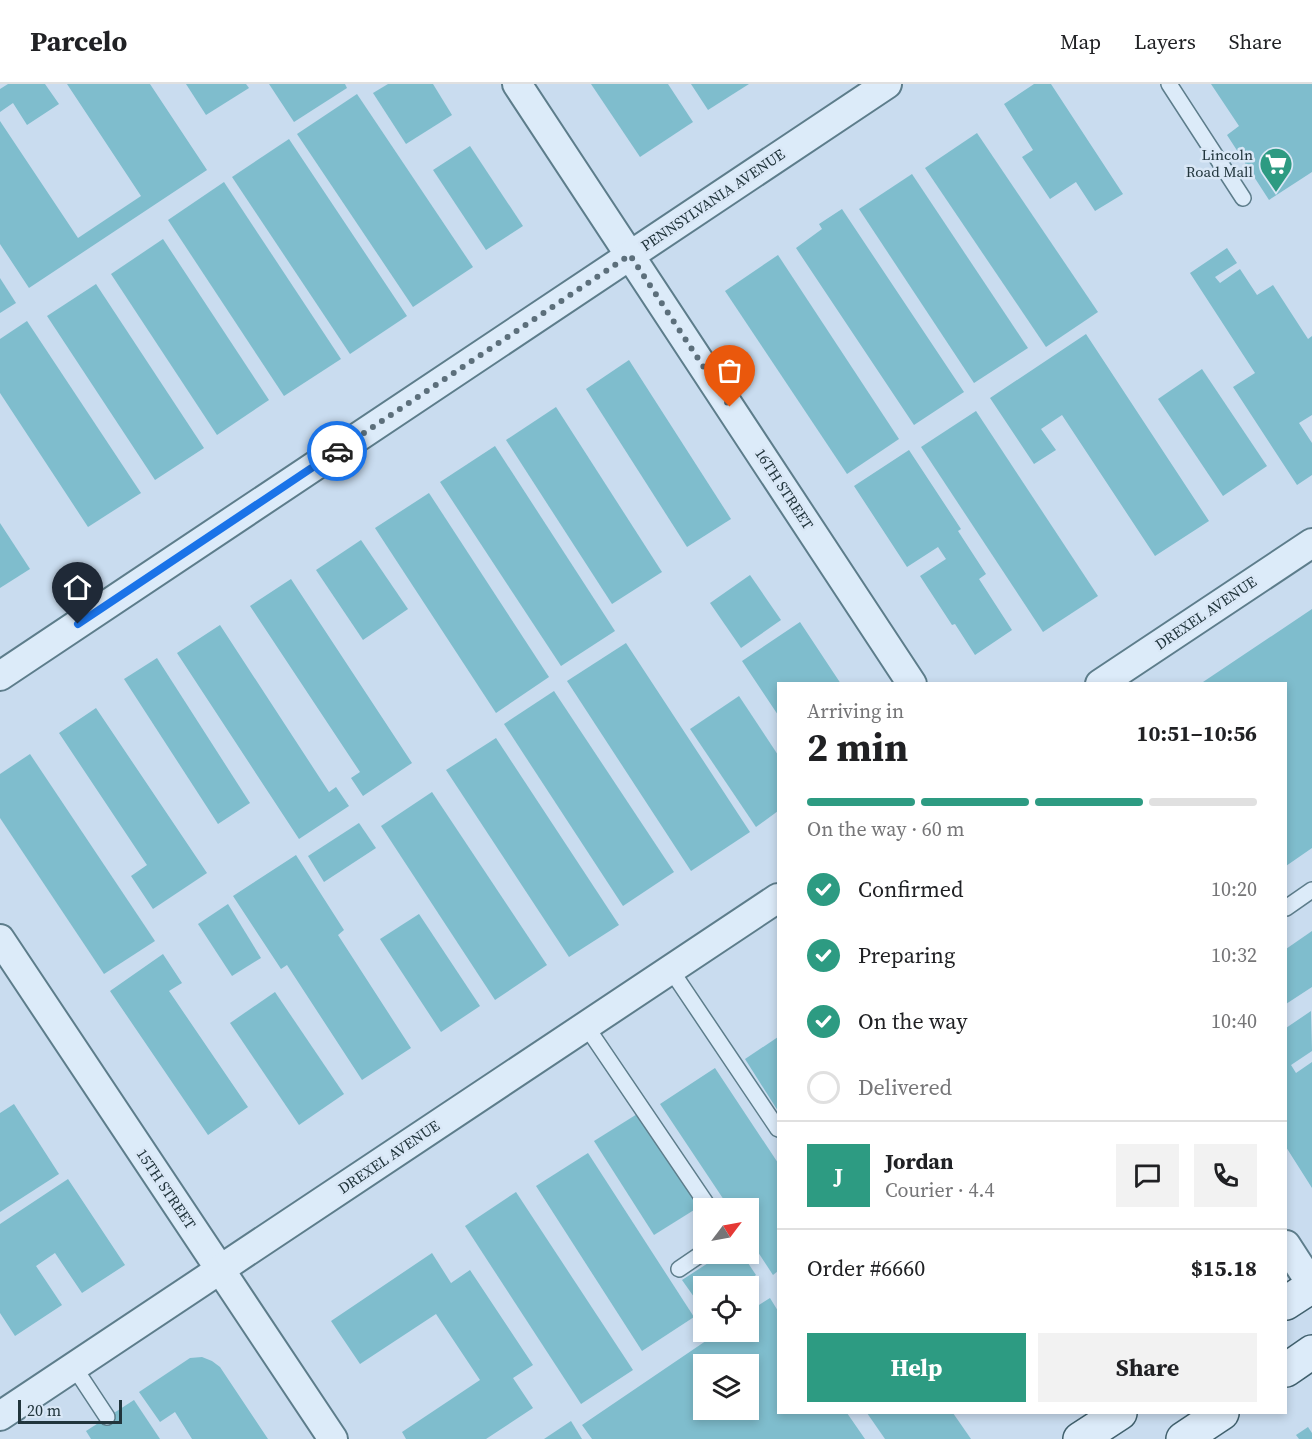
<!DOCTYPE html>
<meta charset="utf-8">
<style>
:root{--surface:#fff;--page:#f2f2f2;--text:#202124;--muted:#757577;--line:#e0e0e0;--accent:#2d9b82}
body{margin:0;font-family:"Source Serif 4",serif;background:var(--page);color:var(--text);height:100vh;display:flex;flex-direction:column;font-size:22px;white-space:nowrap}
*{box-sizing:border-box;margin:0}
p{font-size:20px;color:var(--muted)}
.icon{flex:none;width:33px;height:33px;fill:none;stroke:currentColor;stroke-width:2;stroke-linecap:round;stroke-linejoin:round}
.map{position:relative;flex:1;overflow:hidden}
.side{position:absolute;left:777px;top:598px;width:510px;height:732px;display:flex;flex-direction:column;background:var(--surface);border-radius:0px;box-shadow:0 3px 9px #0003}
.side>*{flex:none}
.needle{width:39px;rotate:58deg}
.tools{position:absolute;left:693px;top:1114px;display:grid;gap:12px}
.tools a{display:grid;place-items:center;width:66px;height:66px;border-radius:0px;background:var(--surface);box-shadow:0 3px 9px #0003;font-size:30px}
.scale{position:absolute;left:18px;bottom:15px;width:104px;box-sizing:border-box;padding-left:6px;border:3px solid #21353c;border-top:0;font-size:16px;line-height:21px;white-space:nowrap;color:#21353c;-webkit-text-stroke:4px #d9e7f6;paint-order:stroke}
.pin{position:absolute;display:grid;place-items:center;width:51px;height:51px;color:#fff;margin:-62px -26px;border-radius:50% 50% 50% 0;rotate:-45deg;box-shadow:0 0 6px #0007}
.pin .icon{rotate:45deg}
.courier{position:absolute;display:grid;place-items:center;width:60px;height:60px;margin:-30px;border:4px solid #1a73e8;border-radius:50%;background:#fff;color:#222;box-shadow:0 2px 8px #0007}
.head em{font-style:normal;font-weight:700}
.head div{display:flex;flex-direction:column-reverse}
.head{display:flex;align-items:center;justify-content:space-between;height:102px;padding:0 30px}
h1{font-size:39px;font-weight:700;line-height:45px}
.bar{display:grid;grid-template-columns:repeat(4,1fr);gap:9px 6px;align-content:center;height:72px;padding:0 30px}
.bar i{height:8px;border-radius:4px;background:var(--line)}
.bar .selected{background:var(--accent)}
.bar p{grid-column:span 4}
.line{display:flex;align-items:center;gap:15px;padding:0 30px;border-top:2px solid var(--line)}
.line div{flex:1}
.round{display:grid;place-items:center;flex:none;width:63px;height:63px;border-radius:0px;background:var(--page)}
ol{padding:0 30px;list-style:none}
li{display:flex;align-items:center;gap:18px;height:66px}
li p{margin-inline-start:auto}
li .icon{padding:6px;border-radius:50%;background:var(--accent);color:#fff;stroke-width:4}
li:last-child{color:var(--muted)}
li i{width:33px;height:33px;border:3px solid var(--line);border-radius:50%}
.button{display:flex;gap:12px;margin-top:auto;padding:12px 30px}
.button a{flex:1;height:69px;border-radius:0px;background:var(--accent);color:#fff;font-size:24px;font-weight:700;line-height:69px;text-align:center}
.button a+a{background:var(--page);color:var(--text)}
header{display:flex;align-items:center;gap:36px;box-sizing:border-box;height:84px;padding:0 30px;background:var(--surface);border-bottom:2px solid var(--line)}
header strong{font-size:28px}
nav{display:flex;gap:33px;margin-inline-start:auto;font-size:21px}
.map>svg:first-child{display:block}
.building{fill:#7fbdcd;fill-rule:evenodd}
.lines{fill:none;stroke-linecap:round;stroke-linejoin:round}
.lane-casing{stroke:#5d7d8b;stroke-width:18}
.street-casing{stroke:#5d7d8b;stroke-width:32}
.secondary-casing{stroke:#40606d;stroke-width:36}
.lane{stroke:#dcebf9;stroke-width:15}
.street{stroke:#dcebf9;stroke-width:28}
.secondary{stroke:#dcebf9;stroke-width:33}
.done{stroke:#5c6f7b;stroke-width:6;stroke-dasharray:0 10.8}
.route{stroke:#1a73e8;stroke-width:8}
.labels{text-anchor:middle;stroke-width:5;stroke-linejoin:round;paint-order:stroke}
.poi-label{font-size:15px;fill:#21353c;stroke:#d9e7f6;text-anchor:end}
.street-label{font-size:15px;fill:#21353c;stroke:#d9e7f6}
</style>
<header>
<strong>Parcelo</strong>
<nav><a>Map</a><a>Layers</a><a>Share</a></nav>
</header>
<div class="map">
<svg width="1312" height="1355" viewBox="0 0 1312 1355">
<rect width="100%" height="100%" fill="#c9dcef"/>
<g class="building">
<polygon points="8,0 45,0 59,20 27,41 13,19 0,28 0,5"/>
<polygon points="67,0 150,0 207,86 29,204 0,160 0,37 78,154 141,112"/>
<polygon points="186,0 246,0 249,4 206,31"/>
<polygon points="269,0 345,0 347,4 294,38"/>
<polygon points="388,0 433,0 452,31 406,60 373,9"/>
<polygon points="591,0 668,0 693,38 640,73"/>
<polygon points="691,0 749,0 708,26"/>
<polygon points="1034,0 1051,0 1123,110 1095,127 1076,98 1050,115 1022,73 1033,66 1004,20"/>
<polygon points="1211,0 1312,0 1312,88 1269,116 1227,51 1239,42"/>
<polygon points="357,10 473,183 413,223 297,50"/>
<polygon points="977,49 1098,228 1046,263 925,84"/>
<polygon points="289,55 407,232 350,270 232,93"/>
<polygon points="470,62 523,142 486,166 433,86"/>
<polygon points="912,90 1028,264 974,299 859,125"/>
<polygon points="224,98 341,275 284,312 168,136"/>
<polygon points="842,125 964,308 914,341 796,164 822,145 819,140"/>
<polygon points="163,155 269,316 217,351 111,190"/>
<polygon points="1227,164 1237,179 1215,193 1220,199 1240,185 1257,211 1273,201 1308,255 1312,252 1312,331 1299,339 1312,359 1312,391 1297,401 1233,303 1255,289 1190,189"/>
<polygon points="778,171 899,355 847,390 725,207"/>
<polygon points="0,194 16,219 0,229"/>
<polygon points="96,200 204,364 155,396 47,232"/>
<polygon points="27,237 141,409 88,443 0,309 0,255"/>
<polygon points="1086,250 1209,437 1155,472 1062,331 1041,345 1056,366 1034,380 990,314"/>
<polygon points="629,276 731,435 687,463 586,305"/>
<polygon points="1202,285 1267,382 1223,412 1158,315"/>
<polygon points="556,323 662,488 612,520 506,356"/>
<polygon points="976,327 1098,512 1043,548 921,363"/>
<polygon points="495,362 615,547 561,582 440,398"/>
<polygon points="909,366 961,445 958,447 986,490 979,495 1012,546 975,571 955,540 952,541 920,492 946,475 938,463 907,483 854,402"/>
<polygon points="429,409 549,593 496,629 375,444"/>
<polygon points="0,439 30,485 0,504"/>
<polygon points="361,456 408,525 363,556 316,486"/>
<polygon points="750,491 781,536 741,564 710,519"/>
<polygon points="291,495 412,679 363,712 351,694 360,688 250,522"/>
<polygon points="1312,525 1312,764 1286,782 1286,600 1200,600"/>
<polygon points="800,538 841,600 778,600 778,631 742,577"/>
<polygon points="220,541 329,708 336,703 349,722 299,755 177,569"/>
<polygon points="626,559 750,748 691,787 567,597"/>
<polygon points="157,574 250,719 218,740 124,595"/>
<polygon points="554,607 674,788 623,822 504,640"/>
<polygon points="739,612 778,671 778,727 756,743 690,645"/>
<polygon points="96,624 207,789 153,825 131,792 147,781 59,649"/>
<polygon points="496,654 619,841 569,873 446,686"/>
<polygon points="30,670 155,857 104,890 0,734 0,690"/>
<polygon points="432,708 547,881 495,916 381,742"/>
<polygon points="359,739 376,764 324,798 308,772"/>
<polygon points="296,771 344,846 338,851 411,964 362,996 287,881 281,885 233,812"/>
<polygon points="228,820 261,874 232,892 198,840"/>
<polygon points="419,830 480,922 441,948 380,855"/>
<polygon points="1312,847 1312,903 1286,920 1286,865"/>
<polygon points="163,870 182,899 169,907 248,1023 208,1051 110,907"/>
<polygon points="275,908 344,1010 299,1041 230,939"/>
<polygon points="1311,927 1312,967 1291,981 1296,989 1312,978 1312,1104 1286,1063 1286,944"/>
<polygon points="778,953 778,1027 745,975"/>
<polygon points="715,984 778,1079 778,1187 773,1191 748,1153 748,1125 730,1125 660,1020"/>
<polygon points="14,1020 59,1090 0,1128 0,1029"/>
<polygon points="642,1027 702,1121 654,1151 594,1057"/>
<polygon points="588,1069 694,1233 642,1267 536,1102"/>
<polygon points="68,1095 125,1181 82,1209 55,1169 36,1182 62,1221 15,1252 0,1229 0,1140"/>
<polygon points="516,1108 633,1286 581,1320 465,1142"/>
<polygon points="432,1169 451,1199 470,1186 533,1281 513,1294 533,1324 486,1355 406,1355 402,1348 480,1296 436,1230 360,1280 331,1237"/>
<polygon points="722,1170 742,1170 756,1191 739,1203 704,1203 704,1227 682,1196"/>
<path d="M770,1214l8,13v102h69l18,26h-273l-10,-14 137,-93h29v-20zM704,1281h44v45h-44z"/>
<polygon points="202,1273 212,1277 220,1283 268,1355 192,1355 175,1328 160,1338 139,1308 190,1274"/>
<polygon points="134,1316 160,1355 91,1355 86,1347"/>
<polygon points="867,1329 953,1329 971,1355 885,1355"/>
<polygon points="571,1337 582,1355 544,1355"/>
<polygon points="1308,1343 1312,1349 1312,1355 1299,1355 1296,1351"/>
</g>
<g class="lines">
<defs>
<g id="lane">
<polyline points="1169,0 1243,114"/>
<polyline points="1286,824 1312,806"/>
<polyline points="671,886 778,1045"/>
<polyline points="586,942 710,1125"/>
<polyline points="679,1185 704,1168"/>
<polyline points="74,1283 107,1333"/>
</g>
<g id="street">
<polyline points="517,0 912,600"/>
<polyline points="0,592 887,0"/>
<polyline points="1100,600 1312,459"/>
<polyline points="0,855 333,1355"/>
<polyline points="1286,1161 1312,1201"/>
<polyline points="0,1332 778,814"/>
</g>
<g id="secondary">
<polyline points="1286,1219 1312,1202"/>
<polyline points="1286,1286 1312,1268"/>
<polyline points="1080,1355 1120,1329"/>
<polyline points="1183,1355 1222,1329"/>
</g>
</defs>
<use href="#lane" class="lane-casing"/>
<use href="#street" class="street-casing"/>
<use href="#secondary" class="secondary-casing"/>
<use href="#lane" class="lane"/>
<use href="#street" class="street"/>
<use href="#secondary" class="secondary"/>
</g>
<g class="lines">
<polyline class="done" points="337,367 630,171 730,323"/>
<polyline class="route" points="78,540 337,367"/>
</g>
<defs>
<symbol id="supermarket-pin" viewBox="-11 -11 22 30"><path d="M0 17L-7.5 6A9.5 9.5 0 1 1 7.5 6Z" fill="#2d9b82" stroke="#d9e7f6"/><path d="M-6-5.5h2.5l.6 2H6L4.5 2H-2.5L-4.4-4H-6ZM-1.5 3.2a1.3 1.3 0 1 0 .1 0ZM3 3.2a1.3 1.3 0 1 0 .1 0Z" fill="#fff"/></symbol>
</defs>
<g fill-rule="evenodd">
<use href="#supermarket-pin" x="1257" y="61" width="38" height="52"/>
</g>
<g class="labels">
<g class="poi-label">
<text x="1253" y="76">Lincoln<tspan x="1253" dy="17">Road Mall</tspan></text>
</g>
<g class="street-label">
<text transform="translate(713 116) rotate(-34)" y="5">PENNSYLVANIA AVENUE</text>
<text transform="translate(784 405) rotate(57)" y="5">16TH STREET</text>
<text transform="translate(1206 529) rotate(-34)" y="5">DREXEL AVENUE</text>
<text transform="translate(389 1073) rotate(-34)" y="5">DREXEL AVENUE</text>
<text transform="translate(166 1105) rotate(56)" y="5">15TH STREET</text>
</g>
</g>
</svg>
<div class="tools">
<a><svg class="needle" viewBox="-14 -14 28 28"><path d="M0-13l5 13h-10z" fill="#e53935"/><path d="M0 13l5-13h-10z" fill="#757577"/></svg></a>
<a><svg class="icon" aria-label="locate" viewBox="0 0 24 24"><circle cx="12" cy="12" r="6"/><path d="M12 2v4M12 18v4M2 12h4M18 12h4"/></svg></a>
<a><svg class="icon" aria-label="layers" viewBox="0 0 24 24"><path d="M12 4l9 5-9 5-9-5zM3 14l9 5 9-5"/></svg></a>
</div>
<div class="scale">20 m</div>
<div class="pin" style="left:730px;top:323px;background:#ea580c"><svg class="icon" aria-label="bag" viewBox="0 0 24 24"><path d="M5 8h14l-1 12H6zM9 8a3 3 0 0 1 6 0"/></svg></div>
<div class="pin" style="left:78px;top:540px;background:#1f2937"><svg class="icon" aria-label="home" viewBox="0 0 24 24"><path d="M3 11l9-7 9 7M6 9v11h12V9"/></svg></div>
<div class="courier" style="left:337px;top:367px"><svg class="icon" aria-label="car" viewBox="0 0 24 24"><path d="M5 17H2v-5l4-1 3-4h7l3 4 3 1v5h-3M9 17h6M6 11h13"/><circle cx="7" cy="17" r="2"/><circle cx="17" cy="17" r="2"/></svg></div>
<section class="side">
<div class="head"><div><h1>2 min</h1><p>Arriving in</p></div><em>10:51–10:56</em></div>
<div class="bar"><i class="selected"></i><i class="selected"></i><i class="selected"></i><i></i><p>On the way · 60 m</p></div>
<ol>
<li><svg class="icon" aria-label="check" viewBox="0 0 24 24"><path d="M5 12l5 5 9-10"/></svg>Confirmed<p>10:20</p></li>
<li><svg class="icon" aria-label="check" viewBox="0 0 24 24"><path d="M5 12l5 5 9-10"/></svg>Preparing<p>10:32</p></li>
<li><svg class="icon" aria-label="check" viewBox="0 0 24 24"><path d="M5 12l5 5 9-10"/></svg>On the way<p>10:40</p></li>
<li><i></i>Delivered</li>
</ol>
<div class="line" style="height:108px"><b class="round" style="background:var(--accent);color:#fff">J</b><div><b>Jordan</b><p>Courier · 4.4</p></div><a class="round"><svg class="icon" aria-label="chat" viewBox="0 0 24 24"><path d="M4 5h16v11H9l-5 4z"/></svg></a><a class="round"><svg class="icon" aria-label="phone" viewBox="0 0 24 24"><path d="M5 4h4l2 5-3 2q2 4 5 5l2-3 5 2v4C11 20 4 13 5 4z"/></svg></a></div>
<div class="line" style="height:78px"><div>Order #6660</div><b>$15.18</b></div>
<div class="button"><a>Help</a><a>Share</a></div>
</section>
</div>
